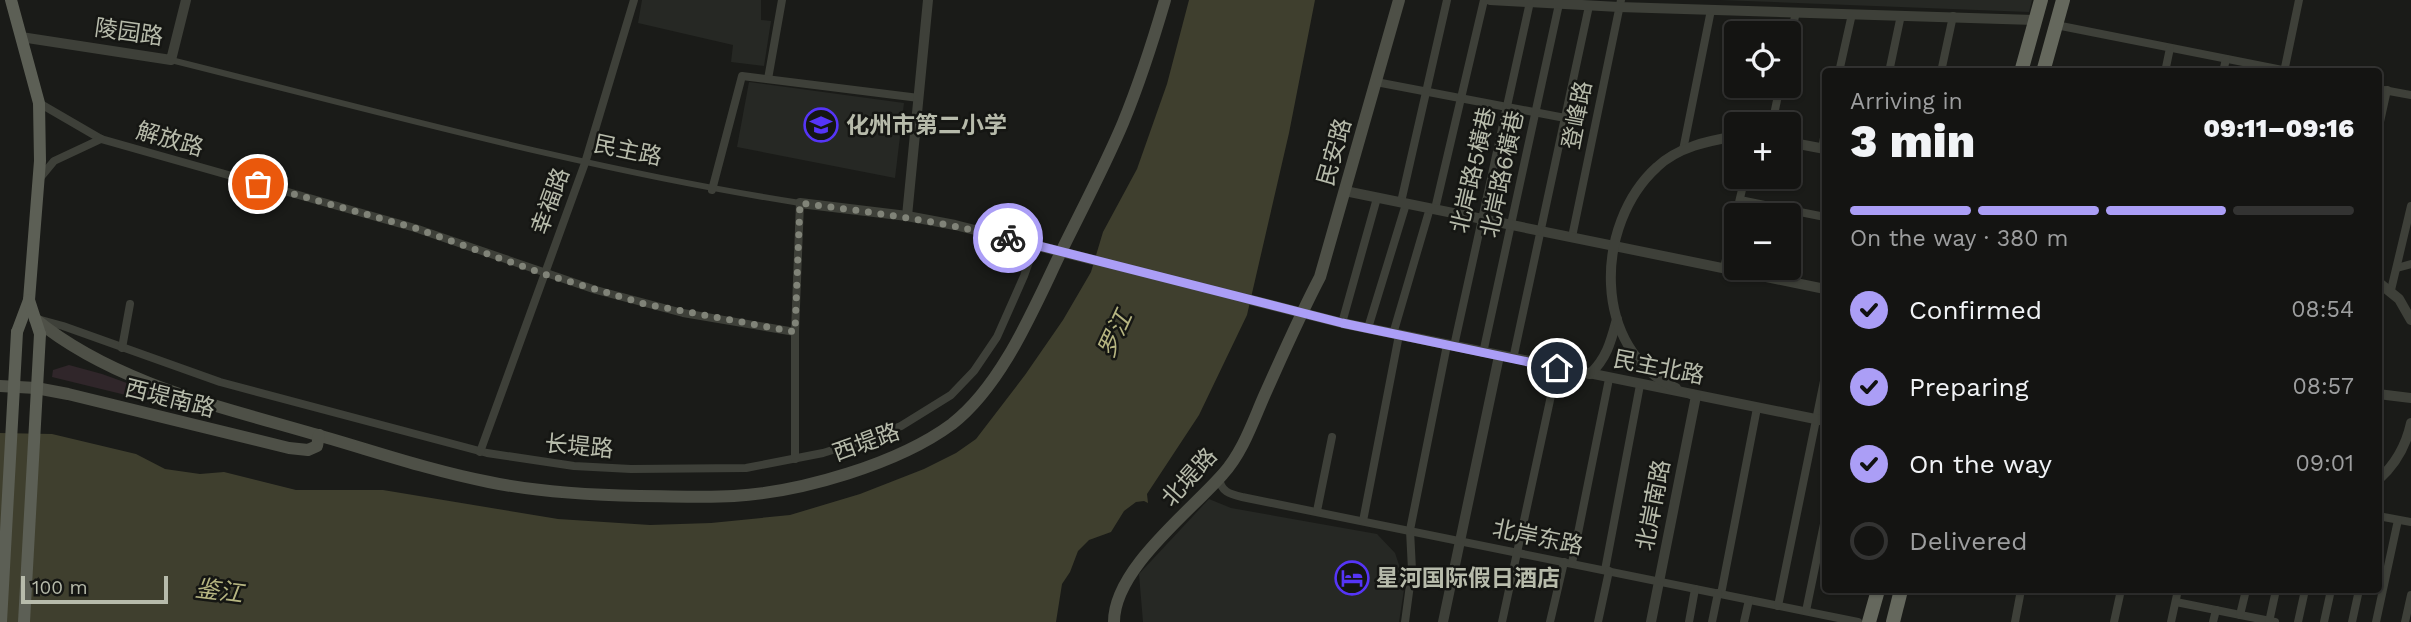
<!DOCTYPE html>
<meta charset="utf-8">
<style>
:root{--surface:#141412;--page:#1d1d1b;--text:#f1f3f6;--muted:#9d9e9f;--line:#333332;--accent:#ab9ef6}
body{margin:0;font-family:"Work Sans","Noto Sans SC",sans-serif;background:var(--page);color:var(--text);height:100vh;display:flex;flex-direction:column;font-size:26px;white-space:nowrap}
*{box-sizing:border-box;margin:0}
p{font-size:23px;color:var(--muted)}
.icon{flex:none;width:38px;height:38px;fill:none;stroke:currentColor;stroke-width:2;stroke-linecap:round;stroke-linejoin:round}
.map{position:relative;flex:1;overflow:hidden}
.sheet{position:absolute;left:1822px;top:68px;width:560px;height:525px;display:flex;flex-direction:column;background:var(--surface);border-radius:7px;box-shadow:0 2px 5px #0004,0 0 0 2px var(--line)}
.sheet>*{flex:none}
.tools{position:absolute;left:1724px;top:21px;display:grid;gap:14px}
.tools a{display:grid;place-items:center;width:77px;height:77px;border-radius:7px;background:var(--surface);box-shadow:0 2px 5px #0004,0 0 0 2px var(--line);font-size:35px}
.scale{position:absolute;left:21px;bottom:18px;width:147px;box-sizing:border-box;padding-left:7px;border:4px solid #b7bbab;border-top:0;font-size:19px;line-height:24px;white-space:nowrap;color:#b7bbab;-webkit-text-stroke:5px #151613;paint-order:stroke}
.pin{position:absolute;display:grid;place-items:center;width:60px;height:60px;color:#fff;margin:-30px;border:4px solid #fff;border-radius:50%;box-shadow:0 2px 7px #0007}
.courier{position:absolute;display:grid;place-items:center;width:70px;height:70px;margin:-35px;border:5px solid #ab9ef6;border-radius:50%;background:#fff;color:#222;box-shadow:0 2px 9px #0007}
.summary em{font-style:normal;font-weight:800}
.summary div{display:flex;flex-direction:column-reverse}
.summary{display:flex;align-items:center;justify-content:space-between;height:119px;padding:0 28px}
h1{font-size:46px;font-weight:800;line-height:52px}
.bar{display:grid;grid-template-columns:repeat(4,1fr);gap:10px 7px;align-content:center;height:84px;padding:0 28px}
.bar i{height:9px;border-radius:5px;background:var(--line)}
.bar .active{background:var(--accent)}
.bar p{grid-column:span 4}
ol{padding:0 28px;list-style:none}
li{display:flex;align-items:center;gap:21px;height:77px}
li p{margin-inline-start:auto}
li .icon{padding:7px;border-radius:50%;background:var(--accent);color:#111;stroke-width:4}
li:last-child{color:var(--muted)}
li i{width:38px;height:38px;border:4px solid var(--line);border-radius:50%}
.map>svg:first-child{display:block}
.built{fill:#262824}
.green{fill:#30262a}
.water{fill:#3f3f2e}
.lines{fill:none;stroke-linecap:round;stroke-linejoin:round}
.pedestrian{stroke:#3e4039;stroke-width:6}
.minor{stroke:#3e4039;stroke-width:8}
.tertiary{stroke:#3e4039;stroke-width:10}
.secondary{stroke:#4e5047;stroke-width:12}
.primary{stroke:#5c5f55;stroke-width:12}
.trunk{stroke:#65685d;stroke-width:14}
.primary-bridge{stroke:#5c5f55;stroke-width:12}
.done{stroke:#808378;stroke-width:7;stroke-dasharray:0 12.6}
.route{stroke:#ab9ef6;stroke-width:9}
.labels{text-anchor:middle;stroke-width:5;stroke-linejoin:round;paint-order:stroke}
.street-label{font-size:23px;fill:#b7bbab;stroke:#151613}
.poi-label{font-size:23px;font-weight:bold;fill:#b7bbab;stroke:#151613;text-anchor:start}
.water-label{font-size:24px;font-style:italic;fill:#b6b581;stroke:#151613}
</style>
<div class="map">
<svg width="2411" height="622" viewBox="0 0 2411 622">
<rect width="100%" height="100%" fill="#1a1b18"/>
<g class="built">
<polygon points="642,0 761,0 761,20 771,21 764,66 731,62 733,45 638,23"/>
<polygon points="1720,0 2032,0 2029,12"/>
<polygon points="749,82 904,103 895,178 737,147"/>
<polygon points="1209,499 1231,508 1377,534 1395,553 1405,583 1399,622 1143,622 1139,574"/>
</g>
<polygon class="green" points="69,365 102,374 185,404 183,409 52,377 53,370"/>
<polygon class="water" points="1189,0 1315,0 1289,133 1247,315 1199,415 1147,494 1148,503 1144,501 1136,502 1124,511 1111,532 1089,540 1078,551 1070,572 1062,584 1056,622 0,622 0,433 52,434 136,454 165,469 200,474 224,472 296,490 383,490 558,519 650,525 711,523 790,515 860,494 924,469 956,453 976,439 1025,375 1063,320 1091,272 1103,232 1137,169 1167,84"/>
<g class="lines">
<path class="pedestrian" d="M171,60c209,52 417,110 629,143"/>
<g class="minor">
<polyline points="2056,25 2293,72"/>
<polyline points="1788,48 1796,12"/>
<polyline points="1839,72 1852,14"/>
<polyline points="1889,72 1901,15"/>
<polyline points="1941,72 1953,16"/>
<polyline points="2165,72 2170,48"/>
<polyline points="2223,72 2226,59"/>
<polyline points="2284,72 2299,0"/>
<polyline points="768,79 782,0"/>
<polyline points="1376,82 1565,118"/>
<polyline points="2378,89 2411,95"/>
<polyline points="39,103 101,139 415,228 596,290 683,313 795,332"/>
<polyline points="1772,124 1780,86"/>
<polyline points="2378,131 2387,90"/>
<polyline points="1822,149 1825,132"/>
<polyline points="1683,150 1711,10"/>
<polyline points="40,178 54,161 101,139"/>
<polyline points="712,190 742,76 919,98"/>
<polyline points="1740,200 1825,217"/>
<polyline points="1401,202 1447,0"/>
<polyline points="1435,209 1484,0"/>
<polyline points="1736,215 1745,177"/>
<polyline points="1572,237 1621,0"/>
<polyline points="1724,268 1736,216"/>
<polyline points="2397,268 2411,264"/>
<polyline points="2391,290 2411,206"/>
<polyline points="41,320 63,326 220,382 487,453 574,466 631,469 746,468 823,453 871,438 901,426 951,395 974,371 997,337 1024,276 1035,245"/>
<polyline points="1342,323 1377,198"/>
<polyline points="1368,328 1406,204"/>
<polyline points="1393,334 1430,208"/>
<polyline points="1454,346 1530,2"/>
<polyline points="122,348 130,304"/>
<polyline points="1483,353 1559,4"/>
<polyline points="1513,359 1589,6"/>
<polyline points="480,452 585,163 634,0"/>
<polyline points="795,459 795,332 800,203"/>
<path d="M1219,478c2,14 11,16 23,19l616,125"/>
<polyline points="1317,511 1332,437"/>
<polyline points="2378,516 2411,522"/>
<polyline points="1363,521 1399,335"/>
<polyline points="1572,563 1609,379"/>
<polyline points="1605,570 1640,385"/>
<polyline points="1721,594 1757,408"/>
<polyline points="2176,602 2275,622"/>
<polyline points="1778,606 1825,376"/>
<polyline points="1806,611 1825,519"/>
<polyline points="2240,615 2246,590"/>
<polyline points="1405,622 1412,570 1410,530 1447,345"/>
<polyline points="1502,622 1557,368"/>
<polyline points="1550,622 1564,562"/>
<polyline points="1598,622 1609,571"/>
<polyline points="1689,622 1695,589"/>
<polyline points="1712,622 1718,593"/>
<polyline points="1744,622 1749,600"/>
<polyline points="2015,622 2021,590"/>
<polyline points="2114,622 2121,590"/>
<polyline points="2171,622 2178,590"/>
<polyline points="2213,622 2216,610"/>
<polyline points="2269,622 2276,590"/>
<polyline points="2298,622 2305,590"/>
<polyline points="2324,622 2331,590"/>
<polyline points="2352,622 2359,590"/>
<polyline points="2376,622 2398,520"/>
<polyline points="2405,622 2411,595"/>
</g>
<g class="tertiary">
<polyline points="1490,0 1619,7 2036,20"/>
<polyline points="21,37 171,60 186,0"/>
<polyline points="1788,142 1825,149"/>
<polyline points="1345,191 1825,289"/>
<polyline points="800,203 907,216 955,225 1342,323 1825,421"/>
<polyline points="907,216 928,0"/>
<polyline points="2378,282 2399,299 2411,320"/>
<path d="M1584,373l6,1c17,-16 21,-33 27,-55"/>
<path d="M1676,388c-85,-38 -82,-164 -19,-221 21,-20 51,-26 79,-31"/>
<polyline points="2378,394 2411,398"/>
<path d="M2378,480c18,-16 28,-34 33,-57"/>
<polyline points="1443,622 1499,356"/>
<polyline points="1651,622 1696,396 1691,394"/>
</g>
<g class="secondary">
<path d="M35,319c77,63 179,86 272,113 61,17 120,38 182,50 49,10 100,13 151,14 31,0 63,2 94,0 67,-4 164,-32 218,-72 50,-39 81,-114 108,-170 21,-43 44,-86 63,-131 16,-39 30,-82 42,-123"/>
<polyline points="0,386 36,388 68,394 289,448 308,450 317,446 319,435"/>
<path d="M1114,622c0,-53 76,-110 109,-148 20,-22 30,-53 42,-80 18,-40 35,-79 55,-117l79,-277"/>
</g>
<g class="primary">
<polyline points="11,0 39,103 40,161 29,300 17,332"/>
<polyline points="29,300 40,334"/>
</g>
<g class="trunk">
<polyline points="2021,72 2041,0"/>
<polyline points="2043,72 2063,0"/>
<polyline points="1869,622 1878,590"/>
<polyline points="1893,622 1901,590"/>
</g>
<g class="primary-bridge">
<polyline points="1,622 17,332"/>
<polyline points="24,622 40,334"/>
</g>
</g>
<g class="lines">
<path class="done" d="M258,184l157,44 129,46 101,30 150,28 5,-129c70,9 139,18 208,35"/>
<polyline class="route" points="1008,238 1342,323 1557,368"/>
</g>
<defs>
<symbol id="school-ring" viewBox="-11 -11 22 22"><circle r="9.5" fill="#151613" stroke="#5635f7" stroke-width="1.5"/><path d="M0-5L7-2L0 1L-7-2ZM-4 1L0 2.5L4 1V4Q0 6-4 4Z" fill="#5635f7"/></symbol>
<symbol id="hotel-ring" viewBox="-11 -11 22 22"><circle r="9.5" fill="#151613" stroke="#5635f7" stroke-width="1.5"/><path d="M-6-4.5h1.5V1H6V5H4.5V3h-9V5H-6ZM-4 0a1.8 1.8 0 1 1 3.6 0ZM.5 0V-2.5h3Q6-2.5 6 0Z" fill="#5635f7"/></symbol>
</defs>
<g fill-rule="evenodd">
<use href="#school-ring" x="802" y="106" width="38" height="38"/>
<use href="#hotel-ring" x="1333" y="559" width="38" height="38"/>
</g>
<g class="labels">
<g class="street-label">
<text transform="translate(129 32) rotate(8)" y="8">陵园路</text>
<text transform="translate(1577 115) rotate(-79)" y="8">登峰路</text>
<text transform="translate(170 139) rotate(16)" y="8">解放路</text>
<text transform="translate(628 150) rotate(12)" y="8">民主路</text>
<text transform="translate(1334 152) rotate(-74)" y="8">民安路</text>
<text transform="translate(1473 170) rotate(-77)" y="8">北岸路5橫巷</text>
<text transform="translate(1502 174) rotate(-78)" y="8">北岸路6橫巷</text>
<text transform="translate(550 201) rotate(-70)" y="8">幸福路</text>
<text transform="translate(1659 367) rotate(11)" y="8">民主北路</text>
<text transform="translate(170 398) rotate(14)" y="8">西堤南路</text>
<text transform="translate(866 442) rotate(-20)" y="8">西堤路</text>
<text transform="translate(579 446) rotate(5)" y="8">长堤路</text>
<text transform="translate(1189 477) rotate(-48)" y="8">北堤路</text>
<text transform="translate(1653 505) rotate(-79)" y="8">北岸南路</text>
<text transform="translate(1538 537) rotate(12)" y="8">北岸东路</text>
</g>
<g class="poi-label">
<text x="846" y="133">化州市第二小学</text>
<text x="1376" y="586">星河国际假日酒店</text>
</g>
<g class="water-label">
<text transform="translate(1115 334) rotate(-65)" y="8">罗江</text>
<text transform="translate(219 591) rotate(7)" y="8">鉴江</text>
</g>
</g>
</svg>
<div class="tools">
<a><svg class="icon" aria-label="locate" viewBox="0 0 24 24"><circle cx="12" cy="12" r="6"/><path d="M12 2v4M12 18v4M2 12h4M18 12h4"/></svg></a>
<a>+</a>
<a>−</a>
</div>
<div class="scale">100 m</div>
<div class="pin" style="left:258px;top:184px;background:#ea580c"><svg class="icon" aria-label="bag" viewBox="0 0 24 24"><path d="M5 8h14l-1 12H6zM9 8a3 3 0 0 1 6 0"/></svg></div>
<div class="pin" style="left:1557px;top:368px;background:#1f2937"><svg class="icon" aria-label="home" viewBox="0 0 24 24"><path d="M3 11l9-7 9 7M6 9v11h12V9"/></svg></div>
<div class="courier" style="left:1008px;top:238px"><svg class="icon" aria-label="bike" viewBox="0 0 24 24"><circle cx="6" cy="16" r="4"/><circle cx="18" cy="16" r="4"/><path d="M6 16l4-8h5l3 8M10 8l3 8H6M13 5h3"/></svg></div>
<section class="sheet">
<div class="summary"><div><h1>3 min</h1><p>Arriving in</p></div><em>09:11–09:16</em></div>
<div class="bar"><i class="active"></i><i class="active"></i><i class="active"></i><i></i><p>On the way · 380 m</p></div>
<ol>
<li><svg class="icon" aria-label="check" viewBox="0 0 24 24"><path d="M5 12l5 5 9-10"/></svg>Confirmed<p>08:54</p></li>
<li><svg class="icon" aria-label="check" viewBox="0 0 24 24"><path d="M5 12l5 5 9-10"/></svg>Preparing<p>08:57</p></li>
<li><svg class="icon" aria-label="check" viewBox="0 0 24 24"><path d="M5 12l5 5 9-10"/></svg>On the way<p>09:01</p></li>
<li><i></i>Delivered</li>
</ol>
</section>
</div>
